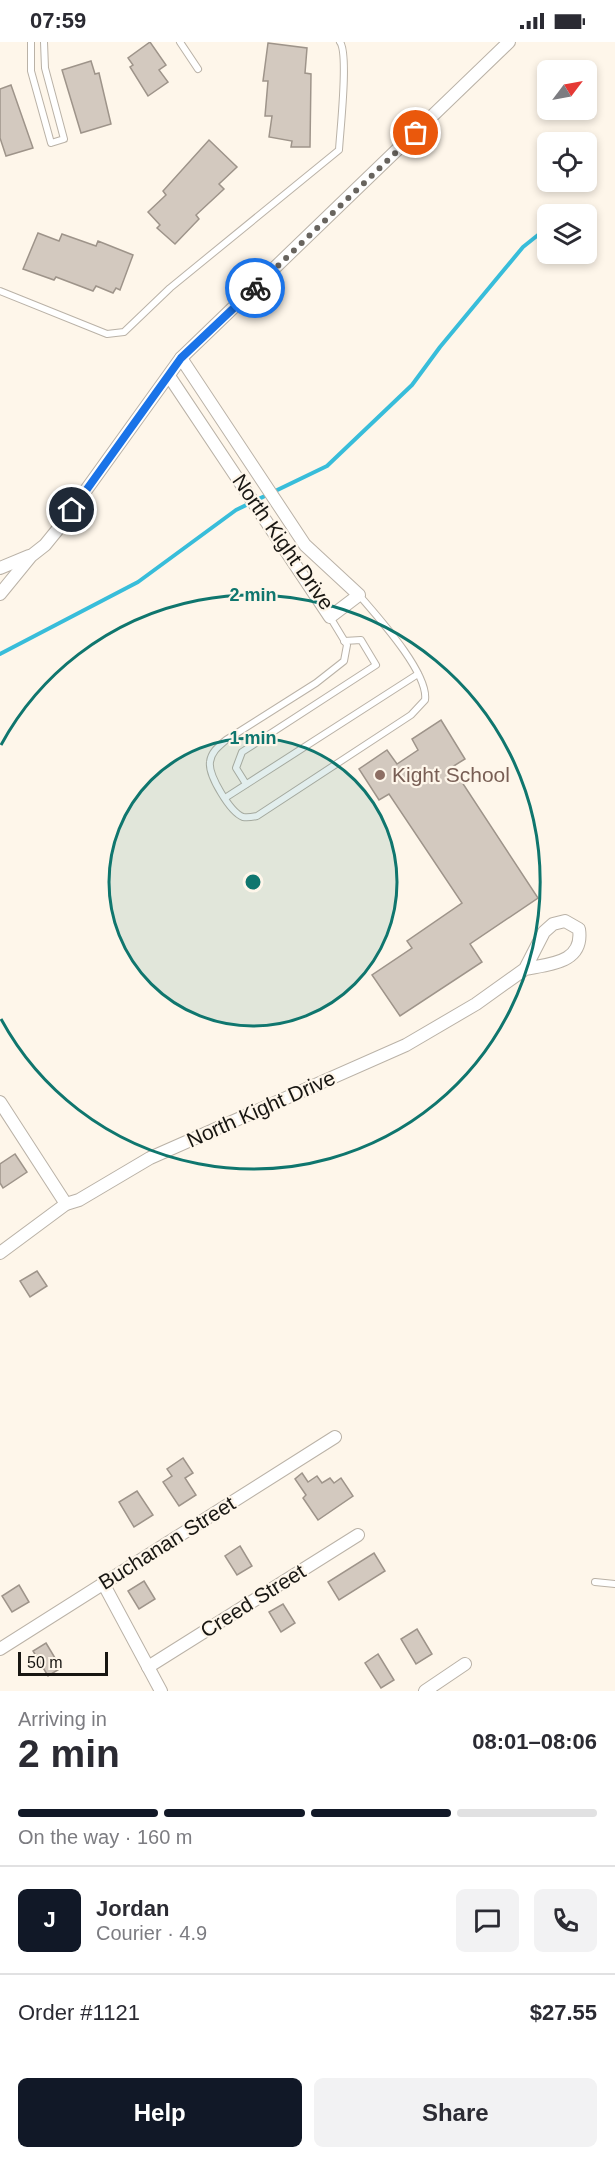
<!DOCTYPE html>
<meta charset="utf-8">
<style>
:root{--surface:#fff;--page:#f2f2f3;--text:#2b2b33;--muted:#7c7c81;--line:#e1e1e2;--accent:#111827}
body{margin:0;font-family:Arial,sans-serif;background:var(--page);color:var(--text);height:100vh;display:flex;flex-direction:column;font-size:22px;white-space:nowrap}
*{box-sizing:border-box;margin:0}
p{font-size:20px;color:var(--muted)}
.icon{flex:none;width:33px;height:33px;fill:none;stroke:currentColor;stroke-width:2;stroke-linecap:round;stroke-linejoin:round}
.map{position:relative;height:1649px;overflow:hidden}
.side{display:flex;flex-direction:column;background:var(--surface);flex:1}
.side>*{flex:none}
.needle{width:39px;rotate:58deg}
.controls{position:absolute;left:537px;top:18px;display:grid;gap:12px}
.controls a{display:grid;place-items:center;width:60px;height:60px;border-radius:9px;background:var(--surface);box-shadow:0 3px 9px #0003;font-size:30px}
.scale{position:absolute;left:18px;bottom:15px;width:90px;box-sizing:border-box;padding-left:6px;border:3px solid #181612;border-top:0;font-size:16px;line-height:21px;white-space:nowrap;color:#181612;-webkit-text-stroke:4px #fef6ea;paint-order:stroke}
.pin{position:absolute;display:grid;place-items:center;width:51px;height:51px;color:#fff;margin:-26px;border:3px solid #fff;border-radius:50%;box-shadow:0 2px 6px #0007}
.courier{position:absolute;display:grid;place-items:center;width:60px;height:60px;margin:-30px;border:4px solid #1a73e8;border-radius:50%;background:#fff;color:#222;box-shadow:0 2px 8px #0007}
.summary em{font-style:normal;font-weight:700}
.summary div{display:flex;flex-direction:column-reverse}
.summary{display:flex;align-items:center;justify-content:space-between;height:102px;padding:0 18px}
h1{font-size:39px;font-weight:700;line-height:45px}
.bar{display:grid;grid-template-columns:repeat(4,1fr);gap:9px 6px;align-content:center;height:72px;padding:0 18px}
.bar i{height:8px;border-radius:4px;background:var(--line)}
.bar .active{background:var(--accent)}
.bar p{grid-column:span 4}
.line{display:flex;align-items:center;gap:15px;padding:0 18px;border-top:2px solid var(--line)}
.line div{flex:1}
.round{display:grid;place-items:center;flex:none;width:63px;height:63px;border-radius:9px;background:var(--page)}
.primary-button{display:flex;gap:12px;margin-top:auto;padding:12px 18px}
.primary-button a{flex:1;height:69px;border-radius:9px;background:var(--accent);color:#fff;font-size:24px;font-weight:700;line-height:69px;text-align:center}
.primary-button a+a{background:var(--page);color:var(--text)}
.status{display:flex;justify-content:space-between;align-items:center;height:42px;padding:0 30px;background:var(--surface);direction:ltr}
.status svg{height:16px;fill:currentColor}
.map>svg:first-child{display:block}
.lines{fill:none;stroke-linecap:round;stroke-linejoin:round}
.stream{stroke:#38bdda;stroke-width:4}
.building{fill:#d3c9bf;stroke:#9e948a;stroke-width:1.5}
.lane-casing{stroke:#bab2a7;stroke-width:8}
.street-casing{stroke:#bab2a7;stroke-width:14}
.lane{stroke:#fff;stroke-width:6}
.street{stroke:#fff;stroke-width:12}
.done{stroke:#68645e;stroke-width:6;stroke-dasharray:0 10.8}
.route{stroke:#1a73e8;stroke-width:8}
.ring{fill:none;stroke:#0f766e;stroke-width:3}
.education-dot{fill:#8d6e63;stroke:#fef6ea;stroke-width:2}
.labels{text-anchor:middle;stroke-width:4.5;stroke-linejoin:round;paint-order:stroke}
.street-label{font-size:21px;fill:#181612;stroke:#fef6ea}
.education-label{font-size:21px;fill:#785e54;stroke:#fef6ea;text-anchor:start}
.centre{fill:#0f766e;stroke:#fef6ea;stroke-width:3}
.ring-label{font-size:18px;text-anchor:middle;font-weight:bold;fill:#0f766e;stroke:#fef6ea;stroke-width:4.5;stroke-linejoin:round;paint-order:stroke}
</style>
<div class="status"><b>07:59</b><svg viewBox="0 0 49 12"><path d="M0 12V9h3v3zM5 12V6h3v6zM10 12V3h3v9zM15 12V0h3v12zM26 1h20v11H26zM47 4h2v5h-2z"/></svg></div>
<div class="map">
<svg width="615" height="1649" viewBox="0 0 615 1649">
<rect width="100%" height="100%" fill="#fef6ea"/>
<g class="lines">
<polyline class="stream" points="0,612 138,540 236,468 327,424 412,343 440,305 523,205 548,185"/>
</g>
<g class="building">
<polygon points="150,0 166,23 159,28 168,40 148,54 130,25 133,23 128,16"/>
<polygon points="268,1 307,6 305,31 311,32 310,105 291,105 292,99 269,95 272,74 265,74 268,39 263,39"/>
<polygon points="91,19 95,32 99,31 111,82 81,91 62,28"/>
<polygon points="11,43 33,106 6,114 0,96 0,47"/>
<polygon points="209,98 237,125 219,142 224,147 196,173 199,177 175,202 157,186 160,183 148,170 166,153 163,149"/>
<polygon points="38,191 59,199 62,192 96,204 98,199 133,213 120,248 116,246 113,251 96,244 93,249 56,235 54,238 23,227"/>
<polygon points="441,678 465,717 452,725 538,856 470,902 482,920 400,974 372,933 412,906 407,899 462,861 389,752 379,758 359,727 387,708 397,722 418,708 412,697"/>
<polygon points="15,1112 27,1130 3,1146 0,1141 0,1122"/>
<polygon points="37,1229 47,1244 30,1255 20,1239"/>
<polygon points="183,1416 193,1431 185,1436 196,1453 179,1464 163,1440 172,1434 167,1427"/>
<polygon points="302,1431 308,1440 317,1434 322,1441 330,1436 334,1441 341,1436 353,1454 318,1478 303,1456 306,1453 295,1437"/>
<polygon points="137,1449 153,1473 134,1485 119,1460"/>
<polygon points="240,1504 252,1524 237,1533 225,1514"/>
<polygon points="374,1511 385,1529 339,1558 328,1540"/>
<polygon points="144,1539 155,1557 139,1567 128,1549"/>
<polygon points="19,1543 29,1560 12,1570 2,1554"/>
<polygon points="283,1562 295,1581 281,1590 269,1570"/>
<polygon points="417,1587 432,1612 416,1622 401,1597"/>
<polygon points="46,1601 61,1626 48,1634 33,1609"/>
<polygon points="378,1612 394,1638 381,1646 365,1621"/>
</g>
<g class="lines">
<defs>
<g id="lane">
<polyline points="31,0 31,29 51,101 64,97 45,26 44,0"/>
<polyline points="180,0 198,27"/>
<path d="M0,249l107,43 17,-2 46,-44 169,-138c1,-19 10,-96 1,-108"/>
<path d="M330,575l17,28 -3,16 -28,22 -90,57c-7,6 -15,12 -16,22 -2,13 20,50 33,55 5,1 9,0 14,-1l154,-101 14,-15c4,-27 -48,-84 -66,-105"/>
<polyline points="246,742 236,726 242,710 376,623 361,598 344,599"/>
<polyline points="225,756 418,632"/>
<polyline points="595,1540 615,1542"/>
</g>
<g id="street">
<polyline points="169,334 330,575 359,553 305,503 181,316"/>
<polyline points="0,526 29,514"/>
<polyline points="0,552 31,514 45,503 58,487 181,316 509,0"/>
<polyline points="0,1060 66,1162"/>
<path d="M0,1211l66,-49 13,-4 71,-42 256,-113 70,-41 49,-35 19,-37 9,-8 12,-3 14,8c5,34 -29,35 -54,40"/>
<polyline points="103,1541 161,1649"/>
<polyline points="0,1607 335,1395"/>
<polyline points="148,1625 358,1493"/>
<polyline points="425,1649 465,1622"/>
</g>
</defs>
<use href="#lane" class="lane-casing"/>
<use href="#street" class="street-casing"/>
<use href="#lane" class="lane"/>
<use href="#street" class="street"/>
</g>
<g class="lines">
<polyline class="done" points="255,246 416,91"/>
<polyline class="route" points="72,468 181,316 255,246"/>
</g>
<circle cx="253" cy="840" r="144" fill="#0f766e" fill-opacity=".12"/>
<g class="ring">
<circle cx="253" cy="840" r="144"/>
<path d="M1 703A287 287 0 1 1 1 977"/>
</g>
<circle class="education-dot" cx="380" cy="733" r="6"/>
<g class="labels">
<g class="street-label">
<text transform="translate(283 500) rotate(55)" y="7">North Kight Drive</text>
<text transform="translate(261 1067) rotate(-24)" y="7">North Kight Drive</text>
<text transform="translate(167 1501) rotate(-32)" y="7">Buchanan Street</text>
<text transform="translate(253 1559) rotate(-32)" y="7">Creed Street</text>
</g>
<g class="education-label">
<text x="392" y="740">Kight School</text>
</g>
</g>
<circle cx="253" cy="840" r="9" class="centre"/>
<g class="ring-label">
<text x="253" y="559">2 min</text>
<text x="253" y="702">1 min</text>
</g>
</svg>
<div class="controls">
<a><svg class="needle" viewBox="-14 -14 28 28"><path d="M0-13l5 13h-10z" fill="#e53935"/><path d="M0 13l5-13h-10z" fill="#7c7c81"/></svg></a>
<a><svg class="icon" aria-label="locate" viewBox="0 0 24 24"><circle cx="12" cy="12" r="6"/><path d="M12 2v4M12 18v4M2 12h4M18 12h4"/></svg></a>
<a><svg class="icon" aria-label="layers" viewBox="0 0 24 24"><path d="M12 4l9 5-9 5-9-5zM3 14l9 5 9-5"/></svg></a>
</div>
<div class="scale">50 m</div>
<div class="pin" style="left:416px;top:91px;background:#ea580c"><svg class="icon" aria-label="bag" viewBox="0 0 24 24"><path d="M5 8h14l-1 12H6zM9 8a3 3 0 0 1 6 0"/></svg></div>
<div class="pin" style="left:72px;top:468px;background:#1f2937"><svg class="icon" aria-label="home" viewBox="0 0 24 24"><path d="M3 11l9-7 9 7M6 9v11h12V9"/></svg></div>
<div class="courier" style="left:255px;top:246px"><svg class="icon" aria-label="bike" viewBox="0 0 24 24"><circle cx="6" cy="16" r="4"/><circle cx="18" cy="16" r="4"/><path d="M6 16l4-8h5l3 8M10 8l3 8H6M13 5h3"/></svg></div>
</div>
<section class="side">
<div class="summary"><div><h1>2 min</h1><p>Arriving in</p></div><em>08:01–08:06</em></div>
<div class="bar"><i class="active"></i><i class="active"></i><i class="active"></i><i></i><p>On the way · 160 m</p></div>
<div class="line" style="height:108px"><b class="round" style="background:var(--accent);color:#fff">J</b><div><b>Jordan</b><p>Courier · 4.9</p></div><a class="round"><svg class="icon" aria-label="chat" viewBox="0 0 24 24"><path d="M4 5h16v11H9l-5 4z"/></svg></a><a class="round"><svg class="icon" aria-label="phone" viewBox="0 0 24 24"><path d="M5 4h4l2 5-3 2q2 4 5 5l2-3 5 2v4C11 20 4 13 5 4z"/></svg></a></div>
<div class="line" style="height:78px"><div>Order #1121</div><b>$27.55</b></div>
<div class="primary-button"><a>Help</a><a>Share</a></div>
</section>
